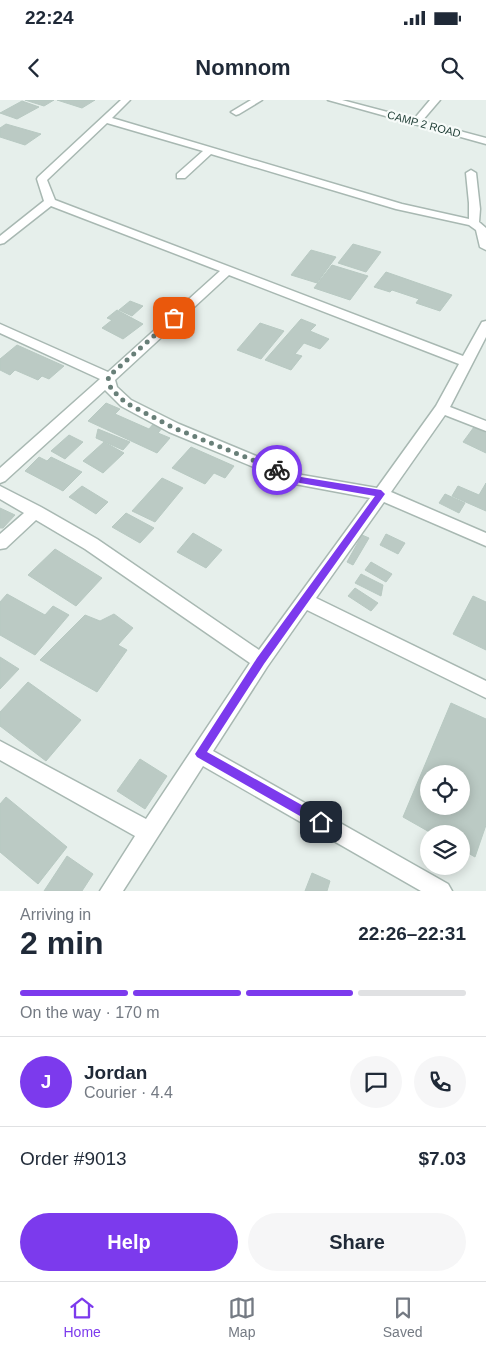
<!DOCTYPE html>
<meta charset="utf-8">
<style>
:root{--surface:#fff;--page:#f6f6f7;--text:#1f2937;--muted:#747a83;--line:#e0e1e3;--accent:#7c3aed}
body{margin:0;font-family:Helvetica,sans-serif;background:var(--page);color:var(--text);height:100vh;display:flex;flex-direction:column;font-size:19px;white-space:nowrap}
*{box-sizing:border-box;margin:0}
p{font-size:16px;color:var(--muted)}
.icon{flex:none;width:28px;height:28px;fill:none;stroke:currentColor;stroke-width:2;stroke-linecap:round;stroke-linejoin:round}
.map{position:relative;height:791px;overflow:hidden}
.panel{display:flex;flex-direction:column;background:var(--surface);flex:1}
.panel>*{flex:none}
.buttons{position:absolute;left:420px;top:665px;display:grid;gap:10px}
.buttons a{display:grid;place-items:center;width:50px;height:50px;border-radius:50%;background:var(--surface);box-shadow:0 2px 12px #0003;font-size:25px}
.pin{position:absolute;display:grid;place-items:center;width:42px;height:42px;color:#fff;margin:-21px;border-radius:10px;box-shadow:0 2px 8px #0006}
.courier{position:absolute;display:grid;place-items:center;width:50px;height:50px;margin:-25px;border:4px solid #7c3aed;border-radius:50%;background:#fff;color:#222;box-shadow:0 1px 6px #0007}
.summary em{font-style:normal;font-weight:700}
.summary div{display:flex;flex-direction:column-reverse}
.summary{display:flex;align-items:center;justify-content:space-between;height:85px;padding:0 20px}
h1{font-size:32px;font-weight:700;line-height:38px}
.bar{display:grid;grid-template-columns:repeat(4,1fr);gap:8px 5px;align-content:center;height:60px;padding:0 20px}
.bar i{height:6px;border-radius:4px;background:var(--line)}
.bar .on{background:var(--accent)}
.bar p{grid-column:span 4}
.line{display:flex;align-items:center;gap:12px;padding:0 20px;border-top:1px solid var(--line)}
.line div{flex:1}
.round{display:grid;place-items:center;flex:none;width:52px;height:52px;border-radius:26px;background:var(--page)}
.cta{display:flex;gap:10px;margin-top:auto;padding:10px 20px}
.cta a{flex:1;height:58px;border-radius:30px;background:var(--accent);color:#fff;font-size:20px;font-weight:700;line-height:58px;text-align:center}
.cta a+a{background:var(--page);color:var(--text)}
.status{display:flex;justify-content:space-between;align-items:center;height:35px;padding:0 25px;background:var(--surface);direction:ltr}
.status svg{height:14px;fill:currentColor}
header{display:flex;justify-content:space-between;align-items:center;height:65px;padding:0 20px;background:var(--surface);font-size:22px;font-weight:700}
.dock{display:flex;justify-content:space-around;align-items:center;height:70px;border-top:1px solid var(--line);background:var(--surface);font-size:14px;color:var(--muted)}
.dock a{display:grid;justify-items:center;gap:2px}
.dock .on{color:var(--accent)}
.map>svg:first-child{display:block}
.building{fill:#bbcac4;stroke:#b8c9c2;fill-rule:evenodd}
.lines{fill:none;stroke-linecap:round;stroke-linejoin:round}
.minor-casing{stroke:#a8b8b2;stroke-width:3}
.minor{fill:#fff;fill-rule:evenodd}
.route{fill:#7c3aed}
.done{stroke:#687f78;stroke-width:5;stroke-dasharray:0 9}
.labels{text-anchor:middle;stroke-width:4.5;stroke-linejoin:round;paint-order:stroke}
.far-street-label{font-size:11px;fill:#24423a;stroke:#f7fbf9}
</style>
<div class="status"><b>22:24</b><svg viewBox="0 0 49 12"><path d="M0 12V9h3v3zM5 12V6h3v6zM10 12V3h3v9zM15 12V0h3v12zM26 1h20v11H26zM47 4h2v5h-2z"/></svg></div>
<header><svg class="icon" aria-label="back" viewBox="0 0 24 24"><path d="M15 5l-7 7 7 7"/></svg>Nomnom<svg class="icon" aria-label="search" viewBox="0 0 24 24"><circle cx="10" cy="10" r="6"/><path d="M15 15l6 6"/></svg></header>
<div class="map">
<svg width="486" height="791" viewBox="0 0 486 791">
<rect width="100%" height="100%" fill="#e6efeb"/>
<g class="building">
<polygon points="25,0 54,0 44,6"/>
<polygon points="57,0 95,0 82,8"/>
<polygon points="22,1 39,7 17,19 0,13"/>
<polygon points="6,24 41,34 25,45 0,37 0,28"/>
<polygon points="353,144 381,152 366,172 338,163"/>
<polygon points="311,150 336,157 317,183 291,175"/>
<polygon points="332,165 368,176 350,200 314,188"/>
<polygon points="386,172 452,195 440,211 416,203 419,199 392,190 390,192 374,187"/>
<polygon points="130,201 143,206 132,216 119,210"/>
<polygon points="117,210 143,224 123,239 102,228 112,220 107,218"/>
<polygon points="301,219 316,225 310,231 329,239 320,249 304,243 295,254 302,256 291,270 265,260"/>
<polygon points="260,223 284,231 261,259 237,250"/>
<polygon points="17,245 64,266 49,279 42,276 38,280 15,270 10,275 0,270 0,259"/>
<polygon points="106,303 120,309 115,314 149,329 154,323 163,327 158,333 170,338 157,353 88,321"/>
<polygon points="474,327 486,333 486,353 463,342"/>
<polygon points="98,329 130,342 123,350 96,338"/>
<polygon points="69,335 83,342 65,359 51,351"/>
<polygon points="104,342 124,353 103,373 83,361"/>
<polygon points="191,347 234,366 225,378 214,373 205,384 172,368"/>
<polygon points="39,357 47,361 51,357 82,372 63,391 25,371"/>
<polygon points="162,378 183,388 155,422 132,411"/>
<polygon points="486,383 486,411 452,396 458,386 479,395"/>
<polygon points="82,386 108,402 96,414 69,397"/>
<polygon points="445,394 465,403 459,413 439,403"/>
<polygon points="0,408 15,415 3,428 0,428"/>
<polygon points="126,413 154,428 140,443 112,427"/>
<polygon points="193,433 222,450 206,468 177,452"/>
<polygon points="386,434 405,443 398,454 380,445"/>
<polygon points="362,435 369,438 353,465 347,462"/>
<polygon points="55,449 102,478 76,506 28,475"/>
<polygon points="371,462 392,474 386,482 365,470"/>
<polygon points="361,474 383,485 381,496 355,483"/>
<polygon points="355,488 378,503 371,511 348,496"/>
<polygon points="7,494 45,515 53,506 69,515 35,555 0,535 0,502"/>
<polygon points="473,496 486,502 486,550 453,534"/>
<polygon points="114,514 133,528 118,545 127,550 97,592 40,560 85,515 100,521"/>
<polygon points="0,557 19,569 0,589"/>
<polygon points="28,582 81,620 46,661 0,626 0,612"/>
<path d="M451,603l35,16v106l-11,32 -14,-8v-15h-28l-30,-17zM429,674h32v32h-32z"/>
<polygon points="140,659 167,676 145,709 117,691"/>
<polygon points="6,697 67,747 38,784 0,752 0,704"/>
<polygon points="67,756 93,774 82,791 44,791"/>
<polygon points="312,773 330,781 327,791 305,791"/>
</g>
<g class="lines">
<defs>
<g id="minor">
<path d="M121,0h9l-18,18 290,86 67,15v-16l-3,-30 5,-3 5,3 4,36 -1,13 7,6v22l-6,-3 -4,-17 -7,-5 -73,-16 -185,-55 -26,24h-8v-4l26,-23 -96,-28 -60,57 8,20 408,156 19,-34 4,-1v16l-36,70 36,14v10l-41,-16 -54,77 95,41v13l-102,-44 -68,96 170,83v17l-179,-88 -40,57 -54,84 235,133 4,7h-31l-218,-125 -80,125h-23l35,-55 -135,-76v-19l146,78 104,-156 -165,-114 -49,-29 -30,28 -6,1v-15l24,-21 -24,-14v-13l41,21 56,32 162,111 111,-152 -75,-14 -126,-52 -48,-26 -16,-16 -100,91 -5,2v-15l100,-89 -100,-46v-9l108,48 112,-101 -169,-65 -47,37 -4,1v-8l44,-35 -7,-22 1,-2zM229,175l230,89 -23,42 -59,82 -75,-13 -123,-51 -48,-24 -14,-13 -2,-7z"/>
<polygon points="251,0 262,0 239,14 236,15 231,12"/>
<polygon points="328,0 342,0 414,19 430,0 440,0 422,21 486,38 486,44"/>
</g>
</defs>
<use href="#minor" class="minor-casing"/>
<use href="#minor" class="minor"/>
</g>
<polygon class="route" points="277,367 301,377 381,390 385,394 264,564 207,652 325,718 326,722 325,726 321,728 197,657 195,654 257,558 375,396 300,383 274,373 274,368"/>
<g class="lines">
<polyline class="done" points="174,218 108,277 111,289 126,303 174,328 277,370"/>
</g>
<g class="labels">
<g class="far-street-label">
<text transform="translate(424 24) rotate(15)" y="4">CAMP 2 ROAD</text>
</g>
</g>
</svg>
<div class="buttons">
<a><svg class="icon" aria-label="locate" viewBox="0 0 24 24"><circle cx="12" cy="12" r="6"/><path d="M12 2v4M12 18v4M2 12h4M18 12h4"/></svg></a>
<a><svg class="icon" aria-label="layers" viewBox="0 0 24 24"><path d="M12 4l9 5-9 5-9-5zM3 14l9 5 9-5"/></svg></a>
</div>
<div class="pin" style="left:174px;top:218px;background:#ea580c"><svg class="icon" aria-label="bag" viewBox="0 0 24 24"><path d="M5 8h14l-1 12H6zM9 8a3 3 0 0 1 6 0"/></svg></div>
<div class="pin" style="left:321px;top:722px;background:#1f2937"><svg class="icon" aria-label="home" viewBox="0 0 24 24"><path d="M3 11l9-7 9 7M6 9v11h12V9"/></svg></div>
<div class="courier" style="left:277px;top:370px"><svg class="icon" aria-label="bike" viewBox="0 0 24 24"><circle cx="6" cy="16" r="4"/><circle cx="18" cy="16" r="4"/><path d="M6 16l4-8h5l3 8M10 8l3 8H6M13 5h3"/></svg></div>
</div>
<section class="panel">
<div class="summary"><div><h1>2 min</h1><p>Arriving in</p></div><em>22:26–22:31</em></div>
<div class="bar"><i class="on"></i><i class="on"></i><i class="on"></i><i></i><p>On the way · 170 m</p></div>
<div class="line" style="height:90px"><b class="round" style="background:var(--accent);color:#fff">J</b><div><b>Jordan</b><p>Courier · 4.4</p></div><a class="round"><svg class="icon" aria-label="chat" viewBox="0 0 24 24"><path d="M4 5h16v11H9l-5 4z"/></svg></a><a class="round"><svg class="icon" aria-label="phone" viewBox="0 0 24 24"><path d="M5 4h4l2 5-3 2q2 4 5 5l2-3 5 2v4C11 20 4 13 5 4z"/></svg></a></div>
<div class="line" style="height:65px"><div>Order #9013</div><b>$7.03</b></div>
<div class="cta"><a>Help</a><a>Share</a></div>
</section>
<nav class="dock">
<a class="on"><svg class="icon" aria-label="home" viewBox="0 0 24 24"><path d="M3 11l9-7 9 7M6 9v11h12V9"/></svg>Home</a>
<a><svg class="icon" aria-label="map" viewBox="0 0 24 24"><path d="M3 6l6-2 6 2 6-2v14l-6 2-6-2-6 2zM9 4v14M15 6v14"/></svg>Map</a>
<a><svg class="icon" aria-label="saved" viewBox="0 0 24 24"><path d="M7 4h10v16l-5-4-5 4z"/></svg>Saved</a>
</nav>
